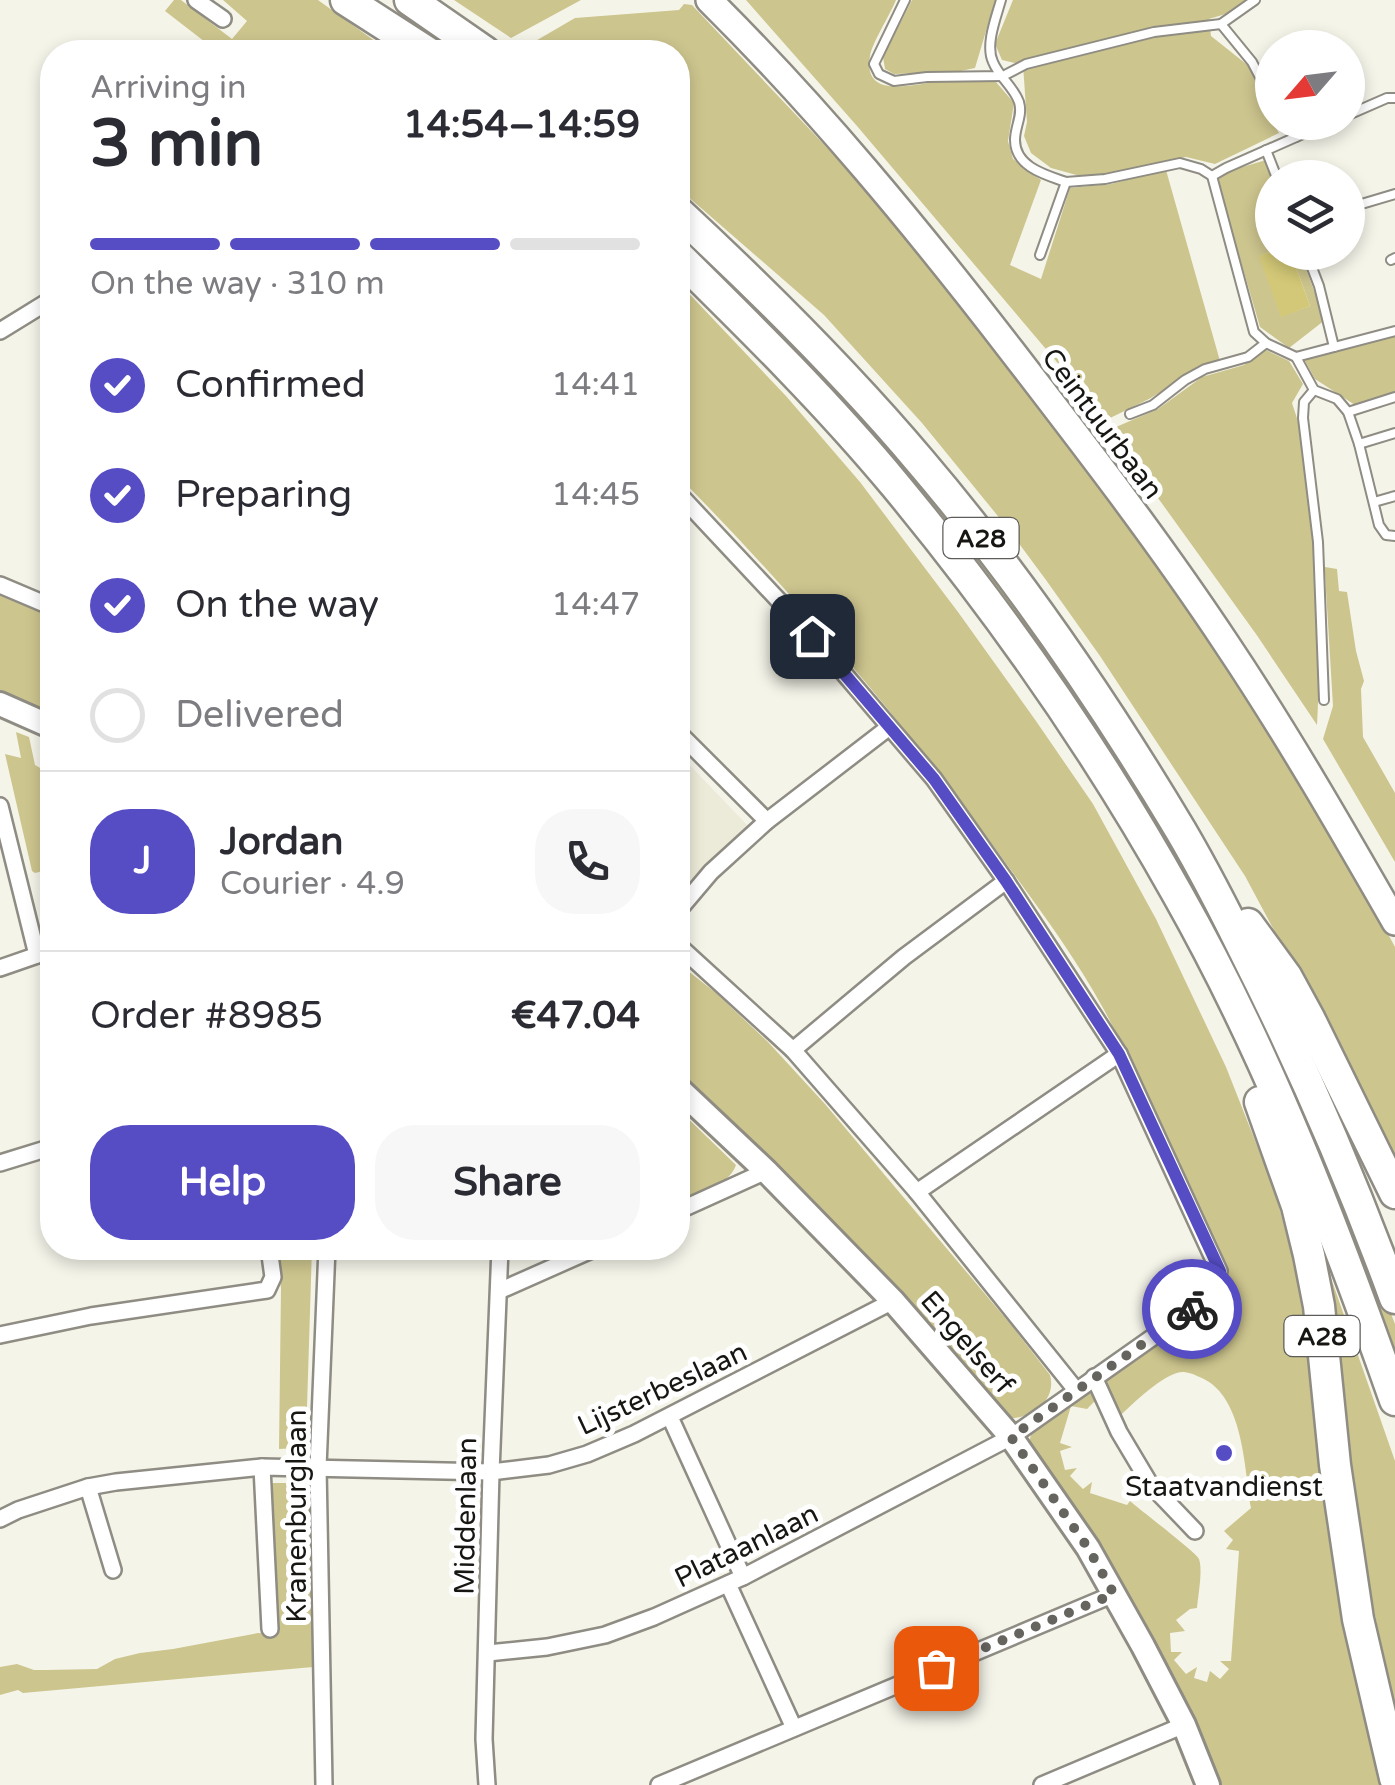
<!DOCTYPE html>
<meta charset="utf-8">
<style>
:root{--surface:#fff;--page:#f7f7f7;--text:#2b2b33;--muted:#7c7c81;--line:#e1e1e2;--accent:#564dc4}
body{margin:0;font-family:"Varela Round",sans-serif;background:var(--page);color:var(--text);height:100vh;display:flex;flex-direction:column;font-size:38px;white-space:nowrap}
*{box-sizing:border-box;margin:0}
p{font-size:32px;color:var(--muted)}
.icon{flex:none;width:55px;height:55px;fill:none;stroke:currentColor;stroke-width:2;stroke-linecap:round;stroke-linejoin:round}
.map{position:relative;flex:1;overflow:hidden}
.side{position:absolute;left:40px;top:40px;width:650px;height:1220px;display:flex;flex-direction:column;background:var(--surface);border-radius:40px;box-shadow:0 5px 15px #0003}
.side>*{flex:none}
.needle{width:65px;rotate:242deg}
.controls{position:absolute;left:1255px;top:30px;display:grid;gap:20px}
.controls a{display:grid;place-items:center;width:110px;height:110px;border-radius:50%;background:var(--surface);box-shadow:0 5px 15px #0003;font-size:50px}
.pin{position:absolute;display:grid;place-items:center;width:85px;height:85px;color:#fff;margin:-42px;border-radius:20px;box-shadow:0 5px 15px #0006}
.courier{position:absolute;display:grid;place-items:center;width:100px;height:100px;margin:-50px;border:8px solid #564dc4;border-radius:50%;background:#fff;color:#222;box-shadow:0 2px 12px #0007}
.overview em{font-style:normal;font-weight:800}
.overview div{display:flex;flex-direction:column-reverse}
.overview{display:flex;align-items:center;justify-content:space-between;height:170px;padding:0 50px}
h1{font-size:65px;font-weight:800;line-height:75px}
.bar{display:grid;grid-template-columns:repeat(4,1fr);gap:15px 10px;align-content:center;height:120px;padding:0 50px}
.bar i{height:12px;border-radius:8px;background:var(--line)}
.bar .selected{background:var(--accent)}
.bar p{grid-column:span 4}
.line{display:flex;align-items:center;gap:25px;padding:0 50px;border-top:2px solid var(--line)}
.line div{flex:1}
.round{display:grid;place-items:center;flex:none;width:105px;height:105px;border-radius:40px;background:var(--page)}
ol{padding:0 50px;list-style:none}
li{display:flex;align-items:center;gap:30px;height:110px}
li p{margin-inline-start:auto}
li .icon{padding:10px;border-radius:50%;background:var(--accent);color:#fff;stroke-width:4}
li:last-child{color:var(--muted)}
li i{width:55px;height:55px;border:5px solid var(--line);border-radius:50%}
.cta{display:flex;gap:20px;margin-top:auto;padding:20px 50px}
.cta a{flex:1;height:115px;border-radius:40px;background:var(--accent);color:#fff;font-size:40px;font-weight:800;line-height:115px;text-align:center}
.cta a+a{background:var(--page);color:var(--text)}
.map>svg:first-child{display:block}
.built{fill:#ecead8}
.green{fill:#cdc58e}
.water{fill:#d3c877}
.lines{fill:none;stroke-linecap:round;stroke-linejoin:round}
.lane-casing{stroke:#8e8c83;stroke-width:12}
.street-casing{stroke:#8e8c83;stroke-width:20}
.secondary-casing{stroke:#8e8c83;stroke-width:28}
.primary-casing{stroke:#8e8c83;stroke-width:30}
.highway-casing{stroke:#8e8c83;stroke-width:35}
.lane{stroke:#fff;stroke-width:8}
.street{stroke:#fff;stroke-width:15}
.secondary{stroke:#fff;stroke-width:22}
.primary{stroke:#fff;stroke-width:25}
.highway{stroke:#fff;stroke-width:30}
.done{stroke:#65645e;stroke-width:10;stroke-dasharray:0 18}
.route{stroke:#564dc4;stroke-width:12}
.poi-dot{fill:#564dc4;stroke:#fff;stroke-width:4}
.labels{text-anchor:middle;stroke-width:10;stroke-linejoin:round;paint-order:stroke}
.shield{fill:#fff;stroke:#5d5c5a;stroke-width:2.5}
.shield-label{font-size:25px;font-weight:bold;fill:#171613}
.street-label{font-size:28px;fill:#171613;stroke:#fff}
.poi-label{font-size:28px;fill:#171613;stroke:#fff}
</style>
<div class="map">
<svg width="1395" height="1785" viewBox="0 0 1395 1785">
<rect width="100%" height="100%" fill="#f5f4e9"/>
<polygon class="built" points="678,753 747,825 745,833 723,855 717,854 700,871 702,875 693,885 688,883 678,893 678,901"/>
<g class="green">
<polygon points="174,0 181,0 232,39 247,21 223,0 318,0 390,52 218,52 165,11"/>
<polygon points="454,0 581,0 511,38"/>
<path d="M746,0h150c-6,15 -24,43 -26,56 -8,46 48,27 71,25 19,-2 37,0 55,1l18,21 -6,38 5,18 28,21 -31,85 31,14 29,-91 41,-4 55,-14 54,191 -26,11 -45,27 -43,21 -249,-294z"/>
<polygon points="912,0 998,0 989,21 975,68 956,72 894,74 885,69 883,57"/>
<polygon points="1013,0 1246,0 1229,13 1209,19 1211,36 1250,67 1272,118 1272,122 1279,133 1215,164 1186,157 1113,173 1080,176 1051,168 1031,153 1024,136 1027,122 1023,65 1002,60 995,44"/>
<polygon points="684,4 692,5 833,154 982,325 1052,415 1212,642 1331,828 1395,947 1395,1164 1340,1054 1245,876 1100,656 1046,580 1006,526 922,423 824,315 678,188 678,52 523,52 520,50 575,18 679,10"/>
<polygon points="1266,160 1272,178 1272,211 1271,210 1261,215 1265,226 1272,223 1272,251 1260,256 1281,316 1310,306 1291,253 1300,253 1325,320 1289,348 1260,327 1217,180 1229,171"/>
<polygon points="678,225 814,356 1016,600 1103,725 1190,872 1331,1159 1395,1324 1395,1365 1125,786 678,246"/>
<path d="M678,282l108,114 74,86 98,130 78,109 57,83 63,115 70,148 49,124 25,96 27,241 15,87 40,170h-163l-191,-339 4,-15 7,-3 51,-40 6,5 -1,8 -8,8 -16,-3 -11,37 12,4 -12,4 5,19 12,-2 -7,8 13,13 9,-7 -2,11 37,12 3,-4c10,9 67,52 69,58 4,11 -1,37 -2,49l-7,1 -14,11 9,11 -15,2 1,19h11l-8,8 12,14 11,-7 -3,11 13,4 3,-11 10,8 9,-10 -9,-8h11l8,-110 -13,-2 7,-9 -9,-9 27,-23c-7,-41 -7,-116 -54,-132 -3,-2 -11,-4 -15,-4 -18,1 -51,33 -64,46l-6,-21 -9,-18 115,-70 9,-20 -1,-11c-38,-92 -75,-183 -123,-270 -30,-55 -69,-106 -106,-157 -96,-133 -204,-258 -319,-375z"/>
<polygon points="1395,334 1395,392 1355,405 1315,379 1304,359"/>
<path d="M1266,350l23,11 14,23 -11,19c19,53 20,112 23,168 3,51 5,102 2,154l-61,-91 -147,-204 49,-21 44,-32 42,-12z"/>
<polygon points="1324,557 1325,567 1337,569 1339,591 1347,592 1356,651 1364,681 1361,689 1363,737 1395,793 1395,862 1323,739 1333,706"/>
<polygon points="0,591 52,614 52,720 0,698"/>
<polygon points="16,732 29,737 35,765 49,773 52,781 52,869 35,873 32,871 5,754 21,758"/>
<path d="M678,963l38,30 52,49 57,62 187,222 38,49c7,25 -18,44 -41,43l-152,-169 -76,-79 -103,-95z"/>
<path d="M678,1109l58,56c-7,21 -39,28 -58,37z"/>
<polygon points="1310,1218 1395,1461 1395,1713 1364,1561"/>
<polygon points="276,1248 312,1248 306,1439 297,1448 279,1449 281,1288"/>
<polygon points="273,1483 306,1483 306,1496 312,1497 313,1667 23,1693 18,1690 0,1695 0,1667 17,1664 34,1670 45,1670 97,1669 115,1659 140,1653 173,1649 258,1633 277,1635 276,1562 268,1490"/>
</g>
<polygon class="water" points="1272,251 1291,253 1310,306 1281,317 1259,256"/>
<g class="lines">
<defs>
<g id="lane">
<polyline points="905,0 874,64 879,74 894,81 927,77 1003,76 1026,64 1154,32 1221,24 1255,0"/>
<path d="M1001,0c-5,18 -16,45 -8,62 6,15 20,24 26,40 4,14 -4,24 -4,38 0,27 31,35 51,42l-26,73"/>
<polyline points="1221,24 1252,62 1272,100"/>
<polyline points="1348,115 1387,98 1395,98"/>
<polyline points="1286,122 1296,137"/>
<polyline points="1266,150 1277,178"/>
<polyline points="1212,176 1226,168 1330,122"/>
<polyline points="1066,182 1105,179 1180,163 1201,169 1212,176 1254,332 1266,343 1296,357 1314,390 1337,399 1348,412 1359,444 1379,525 1386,535 1395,536"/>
<polyline points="1348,208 1395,194"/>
<polyline points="1306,252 1319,286 1334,347"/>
<polyline points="1391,260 1395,258"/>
<polyline points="1296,357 1395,331"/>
<polyline points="1314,390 1304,402 1303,418 1318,542 1324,700"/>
<polyline points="1348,412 1395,397"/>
<polyline points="1130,414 1153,405 1185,380 1205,369 1248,357 1266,343"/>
<polyline points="1359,444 1395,433"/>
<polyline points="1374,502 1395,496"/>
</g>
<g id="street">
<polyline points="196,0 223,19"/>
<polyline points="0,331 52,299"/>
<polyline points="0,585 52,607"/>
<polyline points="678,732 767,821"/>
<polyline points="0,806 37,955"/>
<polyline points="678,911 711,872 767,821 888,728"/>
<polyline points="678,945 793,1050 917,1192 1076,1390"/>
<polyline points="0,968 52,950"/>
<polyline points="793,1050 904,957 1006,881"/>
<polyline points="0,1163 52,1147"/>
<polyline points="917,1192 1119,1054"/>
<polyline points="678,1211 766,1171"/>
<polyline points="499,1291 596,1248"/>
<polyline points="0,1335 91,1316 267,1290 273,1277 269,1248"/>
<polyline points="1094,1377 1119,1432 1150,1484 1195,1531"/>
<polyline points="670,1417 743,1577"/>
<polyline points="262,1467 270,1629"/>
<polyline points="88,1487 113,1570"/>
<polyline points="0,1519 18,1510 88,1487 116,1482 262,1467 491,1472 549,1465 587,1454 634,1434 893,1301"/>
<polyline points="728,1584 794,1728"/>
<polyline points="488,1653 547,1647 605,1635 654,1617 743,1577 1011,1437 1197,1306 1213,1290 1219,1271 1119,1054 1006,881 934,779 812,636 678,493"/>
<polyline points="324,1785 318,1467 327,1248"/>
<polyline points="487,1785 484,1739 491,1472 500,1248"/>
<polyline points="659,1785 1114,1594"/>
<polyline points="1042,1785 1184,1725"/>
</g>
<g id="secondary">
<polyline points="0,704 52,727"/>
<polyline points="678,1088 766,1171 893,1301 1011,1437 1088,1548 1143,1646 1184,1725 1208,1785"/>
</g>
<path id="primary" d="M709,0c109,108 208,228 302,350 74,96 148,192 215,293 61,91 115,185 169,279"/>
<g id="highway">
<polyline points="346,0 427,52"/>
<polyline points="410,0 485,52"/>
<path d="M678,212c85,79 167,160 242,249 98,115 184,241 261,370 24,41 46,84 67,127 56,111 104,223 147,340"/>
<path d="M678,256c75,74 150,148 218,230 105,127 201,264 282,409 91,161 156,332 217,505"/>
<polyline points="1248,924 1286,976 1310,1020 1395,1193"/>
<polyline points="1260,1102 1297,1206 1309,1255 1319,1306 1335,1465 1358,1619 1395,1778"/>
</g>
</defs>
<use href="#lane" class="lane-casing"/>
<use href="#street" class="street-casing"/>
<use href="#secondary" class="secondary-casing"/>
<use href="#primary" class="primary-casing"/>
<use href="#highway" class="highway-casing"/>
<use href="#lane" class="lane"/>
<use href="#street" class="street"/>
<use href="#secondary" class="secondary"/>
<use href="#primary" class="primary"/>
<use href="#highway" class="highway"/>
</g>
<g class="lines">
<polyline class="done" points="936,1668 1114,1594 1088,1548 1011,1437 1192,1309"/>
<polyline class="route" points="812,636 934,779 1006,881 1119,1054 1220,1271 1214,1290 1192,1309"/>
</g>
<circle class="poi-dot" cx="1224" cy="1453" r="10"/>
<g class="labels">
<g class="shield">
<rect x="943.5" y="518" width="75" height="40" rx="8"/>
<rect x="1284.5" y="1316" width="75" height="40" rx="8"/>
</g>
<g class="shield-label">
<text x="981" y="547">A28</text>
<text x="1322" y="1345">A28</text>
</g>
<g class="street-label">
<text transform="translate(1103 423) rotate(53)" y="10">Ceintuurbaan</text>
<text transform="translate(968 1342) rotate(49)" y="10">Engelserf</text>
<text transform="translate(662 1388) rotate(-25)" y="10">Lijsterbeslaan</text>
<text transform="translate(296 1516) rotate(-90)" y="10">Kranenburglaan</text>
<text transform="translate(465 1516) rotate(-89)" y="10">Middenlaan</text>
<text transform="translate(746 1545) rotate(-26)" y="10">Plataanlaan</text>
</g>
<g class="poi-label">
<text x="1224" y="1496">Staatvandienst</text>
</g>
</g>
</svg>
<div class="controls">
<a><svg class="needle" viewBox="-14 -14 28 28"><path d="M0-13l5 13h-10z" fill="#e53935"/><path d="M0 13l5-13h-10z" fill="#7c7c81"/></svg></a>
<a><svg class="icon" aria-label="layers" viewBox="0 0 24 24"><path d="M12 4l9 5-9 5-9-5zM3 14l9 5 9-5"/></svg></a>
</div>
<div class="pin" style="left:936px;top:1668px;background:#ea580c"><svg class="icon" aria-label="bag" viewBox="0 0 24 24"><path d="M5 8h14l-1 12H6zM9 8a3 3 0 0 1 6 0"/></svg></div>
<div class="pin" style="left:812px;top:636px;background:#1f2937"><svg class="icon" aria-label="home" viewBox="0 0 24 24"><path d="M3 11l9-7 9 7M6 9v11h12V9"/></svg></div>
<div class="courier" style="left:1192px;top:1309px"><svg class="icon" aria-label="bike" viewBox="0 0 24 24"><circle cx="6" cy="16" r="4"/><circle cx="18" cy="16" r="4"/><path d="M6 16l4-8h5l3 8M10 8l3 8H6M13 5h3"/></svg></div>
<section class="side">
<div class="overview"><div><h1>3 min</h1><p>Arriving in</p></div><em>14:54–14:59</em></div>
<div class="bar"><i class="selected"></i><i class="selected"></i><i class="selected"></i><i></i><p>On the way · 310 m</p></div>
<ol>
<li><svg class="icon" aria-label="check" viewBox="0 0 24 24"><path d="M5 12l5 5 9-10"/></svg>Confirmed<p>14:41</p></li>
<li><svg class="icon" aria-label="check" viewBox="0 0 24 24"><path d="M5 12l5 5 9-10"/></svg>Preparing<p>14:45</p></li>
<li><svg class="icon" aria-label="check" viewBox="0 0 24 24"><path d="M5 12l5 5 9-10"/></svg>On the way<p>14:47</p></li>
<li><i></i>Delivered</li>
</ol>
<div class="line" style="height:180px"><b class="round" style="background:var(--accent);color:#fff">J</b><div><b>Jordan</b><p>Courier · 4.9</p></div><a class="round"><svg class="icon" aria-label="phone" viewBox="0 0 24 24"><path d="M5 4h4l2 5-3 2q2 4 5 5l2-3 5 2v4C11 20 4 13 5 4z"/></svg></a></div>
<div class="line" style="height:130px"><div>Order #8985</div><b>€47.04</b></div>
<div class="cta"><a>Help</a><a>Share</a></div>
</section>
</div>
